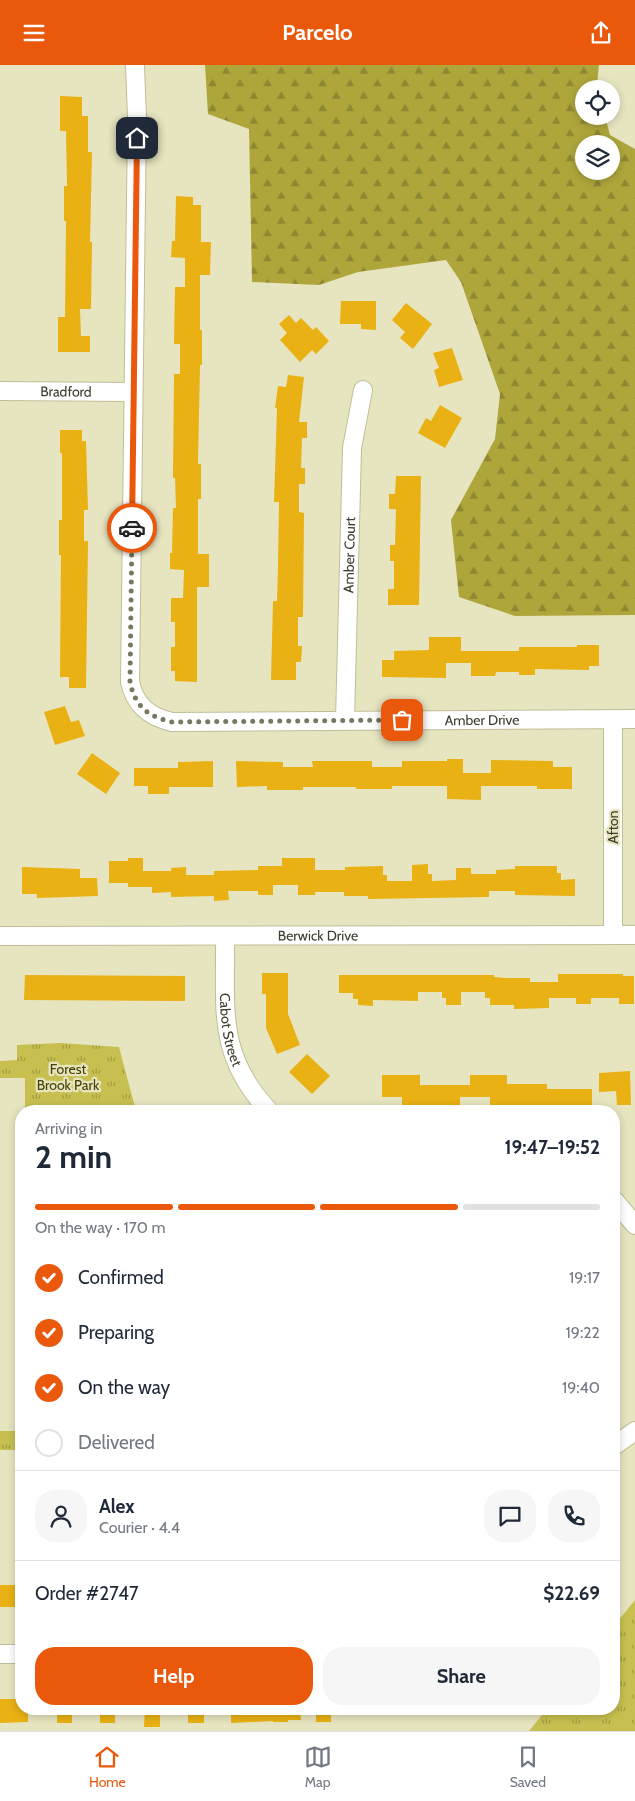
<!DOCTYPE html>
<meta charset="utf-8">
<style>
:root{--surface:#fff;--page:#f6f6f7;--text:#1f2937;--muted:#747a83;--line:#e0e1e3;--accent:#ea580c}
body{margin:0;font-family:Cabin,sans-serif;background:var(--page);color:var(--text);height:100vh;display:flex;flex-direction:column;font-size:19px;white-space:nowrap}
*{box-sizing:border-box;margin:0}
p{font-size:16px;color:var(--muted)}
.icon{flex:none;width:28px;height:28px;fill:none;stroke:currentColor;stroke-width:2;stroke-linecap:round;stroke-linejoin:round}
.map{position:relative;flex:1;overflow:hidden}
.side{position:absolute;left:15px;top:1040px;width:605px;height:610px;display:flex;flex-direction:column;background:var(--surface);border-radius:20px;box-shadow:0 2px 8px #0003}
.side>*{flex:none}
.fabs{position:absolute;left:575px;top:15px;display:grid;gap:10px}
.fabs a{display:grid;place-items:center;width:45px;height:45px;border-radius:50%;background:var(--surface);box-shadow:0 2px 8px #0003;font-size:25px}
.pin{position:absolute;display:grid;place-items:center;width:42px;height:42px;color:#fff;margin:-21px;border-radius:10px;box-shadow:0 2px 8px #0006}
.courier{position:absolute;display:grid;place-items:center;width:50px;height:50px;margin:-25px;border:4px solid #ea580c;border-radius:50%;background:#fff;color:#222;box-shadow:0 1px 6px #0007}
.headline em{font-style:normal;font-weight:700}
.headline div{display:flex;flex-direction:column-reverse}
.headline{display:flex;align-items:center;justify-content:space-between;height:85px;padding:0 20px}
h1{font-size:32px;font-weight:700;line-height:38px}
.bar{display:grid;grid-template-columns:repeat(4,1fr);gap:8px 5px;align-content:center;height:60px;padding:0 20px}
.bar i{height:6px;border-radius:4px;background:var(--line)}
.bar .active{background:var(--accent)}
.bar p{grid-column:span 4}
.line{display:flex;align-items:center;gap:12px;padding:0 20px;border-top:1px solid var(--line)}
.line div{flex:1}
.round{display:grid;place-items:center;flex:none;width:52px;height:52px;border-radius:20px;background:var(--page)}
ol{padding:0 20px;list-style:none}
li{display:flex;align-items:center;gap:15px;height:55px}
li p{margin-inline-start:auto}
li .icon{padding:5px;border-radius:50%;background:var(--accent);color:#fff;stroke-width:4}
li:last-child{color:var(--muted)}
li i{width:28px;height:28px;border:2px solid var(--line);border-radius:50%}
.cta{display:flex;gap:10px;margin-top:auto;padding:10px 20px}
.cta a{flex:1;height:58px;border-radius:20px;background:var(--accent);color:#fff;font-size:20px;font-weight:700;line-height:58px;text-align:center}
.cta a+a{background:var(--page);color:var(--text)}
header{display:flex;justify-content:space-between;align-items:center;height:65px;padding:0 20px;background:var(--accent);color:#fff;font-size:22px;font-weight:700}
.menu{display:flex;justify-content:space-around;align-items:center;height:70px;border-top:1px solid var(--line);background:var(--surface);font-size:14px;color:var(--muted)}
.menu a{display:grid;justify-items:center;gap:2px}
.menu .active{color:var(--accent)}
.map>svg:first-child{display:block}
.grass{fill:url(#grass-tufts)}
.forest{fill:url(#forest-firs);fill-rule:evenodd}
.building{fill:#e9b113}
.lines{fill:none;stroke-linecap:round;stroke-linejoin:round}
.minor-casing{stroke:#c0be99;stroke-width:20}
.minor{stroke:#fff;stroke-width:18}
.done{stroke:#787760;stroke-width:5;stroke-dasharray:0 9}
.route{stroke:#ea580c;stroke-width:6}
.labels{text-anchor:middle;stroke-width:4.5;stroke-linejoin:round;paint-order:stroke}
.street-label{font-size:14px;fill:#3d3c2d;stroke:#e7e5bf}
.park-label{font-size:14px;fill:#464104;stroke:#e7e5bf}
</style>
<header><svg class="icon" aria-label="menu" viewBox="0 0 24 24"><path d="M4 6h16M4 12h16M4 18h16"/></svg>Parcelo<svg class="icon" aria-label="share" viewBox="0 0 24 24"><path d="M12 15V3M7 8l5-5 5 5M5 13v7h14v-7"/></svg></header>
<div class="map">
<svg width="635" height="1666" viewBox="0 0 635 1666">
<defs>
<pattern id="grass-tufts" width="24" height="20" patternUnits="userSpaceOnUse" patternTransform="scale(1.25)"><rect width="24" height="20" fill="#c7c050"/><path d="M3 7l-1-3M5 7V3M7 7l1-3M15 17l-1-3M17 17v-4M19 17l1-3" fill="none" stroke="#a39d43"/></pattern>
<pattern id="forest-firs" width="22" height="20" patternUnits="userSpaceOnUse" patternTransform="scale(1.25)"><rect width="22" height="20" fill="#aea63b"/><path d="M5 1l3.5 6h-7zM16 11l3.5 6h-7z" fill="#8f8832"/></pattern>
</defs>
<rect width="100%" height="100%" fill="#e7e5bf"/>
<g class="grass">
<polygon points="60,978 119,982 136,1046 25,1046 25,1013 0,1013 0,996 17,995 17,980"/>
<rect x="0" y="1366" width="21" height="19"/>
<polygon points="635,1535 635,1666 529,1666 547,1644 614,1644 614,1561"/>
</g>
<path class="forest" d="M205,0h394l-2,19 1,5h-14v27h21l5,19 25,14v466l-120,1 -56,-19 -8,-77 44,-81 5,-45 -39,-112 -15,-22 -88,12 -39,13 -67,-3 -3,-153 -41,-15zM584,79h27v27h-27z"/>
<g class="building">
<polygon points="60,31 82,32 82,51 88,51 88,87 92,87 90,177 92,177 91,244 80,244 81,271 90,271 90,287 58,287 58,252 65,252 66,156 64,156 64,121 67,121 66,66 60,66"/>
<polygon points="176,131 193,132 193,140 201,140 201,177 211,177 210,210 200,210 200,265 202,265 202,300 200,300 198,399 201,399 201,434 198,434 198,489 209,489 209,522 197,522 197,617 175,616 175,606 171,606 171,582 175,582 175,557 171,557 171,533 183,533 184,505 170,504 170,488 172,488 173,443 176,443 175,413 173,413 174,309 180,309 180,279 174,279 175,222 185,222 185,193 171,192 172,176 175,176"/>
<polygon points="341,236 376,236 376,265 361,264 361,259 340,259"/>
<polygon points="406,238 432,259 413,284 400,273 405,267 392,255"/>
<polygon points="289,250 296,258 301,253 313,265 316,262 329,276 316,289 312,285 300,297 280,275 287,268 279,259"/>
<polygon points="452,283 463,315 439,322 434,305 439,303 433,288"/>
<polygon points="288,310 304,312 299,357 307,357 307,373 302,373 301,403 305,403 305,419 299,419 299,447 304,448 303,552 298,552 298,581 302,581 301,597 296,597 296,615 271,615 273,536 277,536 278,502 279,437 274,437 277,343 275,343 278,321 286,322"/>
<polygon points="440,340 462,353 445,383 418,368 426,353 431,356"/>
<polygon points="60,365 82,365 82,376 86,376 88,445 84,445 84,476 88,476 86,623 69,623 69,612 60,612 61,490 59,490 59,455 62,455 62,388 60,388"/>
<polygon points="396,411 421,411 419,540 388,540 388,524 394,524 394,496 390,496 390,480 395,480 396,444 389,444 389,429 395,429"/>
<polygon points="429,572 461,572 461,586 519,586 519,582 577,582 577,580 599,580 599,601 589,601 589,605 535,604 535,610 519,610 519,607 496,607 495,611 471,611 471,598 446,598 446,613 382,612 382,595 394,595 394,586 429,585"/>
<polygon points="65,641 71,657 79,655 85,671 55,680 44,647"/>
<polygon points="92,688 120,708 106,729 77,709"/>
<polygon points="447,694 463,694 463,708 491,708 491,695 553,696 553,702 572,702 572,724 537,724 537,721 481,721 481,735 447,734 447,721 392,721 392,724 356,724 356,722 303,722 303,725 267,725 267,721 237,722 236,696 283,697 283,702 313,702 312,696 372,696 372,702 402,702 402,696 447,696"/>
<polygon points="213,696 213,722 169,722 169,729 148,729 148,721 134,721 134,703 178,703 178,697"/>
<polygon points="128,793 143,793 143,806 171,806 171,803 186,802 186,810 214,810 214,806 258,805 258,801 282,801 282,793 315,793 315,805 345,805 345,802 383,801 383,810 387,810 387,816 412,816 412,800 428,799 428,809 432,809 432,816 456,815 456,803 471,803 471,809 496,809 496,805 515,804 515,801 557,801 557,808 561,808 561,815 575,814 575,831 515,830 515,826 489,826 489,832 368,834 368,831 344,831 344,827 315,827 315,830 298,830 298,820 273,820 273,830 258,830 258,826 228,826 229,835 214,836 214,831 171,832 171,827 152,828 152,822 128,822 128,818 109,818 109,796 128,796"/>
<polygon points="22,802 80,804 80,813 97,813 98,831 37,833 37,829 22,829"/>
<polygon points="262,908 288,908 288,949 300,980 277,989 266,963 266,929 262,929"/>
<polygon points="558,909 623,909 623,911 634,911 634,939 619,939 619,933 591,933 591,939 576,939 576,933 549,933 549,943 514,944 514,940 490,940 490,933 485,933 485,927 461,927 461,940 446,940 446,933 442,933 442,927 418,927 418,936 373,935 373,941 358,940 358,934 353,934 353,928 339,928 339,910 494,910 494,912 505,913 530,913 530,917 558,917"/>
<polygon points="25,910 185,911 185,936 24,935"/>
<polygon points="307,989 330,1011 312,1029 289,1007"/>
<polygon points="630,1006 631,1040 617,1040 616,1026 599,1027 599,1008"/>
<polygon points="382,1010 420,1010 420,1020 470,1020 470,1010 507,1010 507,1019 547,1019 547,1024 592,1024 592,1046 507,1044 507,1046 490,1046 490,1032 460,1032 460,1046 402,1046 402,1032 382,1032"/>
<rect x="0" y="1520" width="21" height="22"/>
<polygon points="0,1634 21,1634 21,1644 28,1644 28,1657 0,1658"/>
<rect x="57" y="1644" width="15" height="14"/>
<rect x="100" y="1644" width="15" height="14"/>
<polygon points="145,1644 160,1644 160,1662 144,1662"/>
<rect x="188" y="1644" width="16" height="14"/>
<polygon points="231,1644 300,1644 301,1655 288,1655 288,1657 273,1657 273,1656 231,1658"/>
<rect x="316" y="1644" width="15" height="13"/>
</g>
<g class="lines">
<defs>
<g id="minor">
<path id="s1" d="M135,0l2,53 -7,564c5,24 20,35 42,40l463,-3"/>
<path id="s2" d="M0,326l133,1"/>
<polyline points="613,654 613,870"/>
<path id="s3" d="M345,655l7,-272 11,-58"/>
<path id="s4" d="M0,871l635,-1"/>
<path id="s5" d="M225,871c1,73 -9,118 44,175"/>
<polyline points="614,1135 635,1160"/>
<polyline points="614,1381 635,1366"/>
<polyline points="0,1589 21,1589"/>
</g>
</defs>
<use href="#minor" class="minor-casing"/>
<use href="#minor" class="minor"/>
</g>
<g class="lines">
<path class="done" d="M132,463l-2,154c5,25 19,35 42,40l230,-2"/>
<polyline class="route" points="132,463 137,73"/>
</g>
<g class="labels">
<g class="street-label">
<text dy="5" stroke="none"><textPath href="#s2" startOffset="66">Bradford</textPath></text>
<text dy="5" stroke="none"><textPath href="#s3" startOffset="165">Amber Court</textPath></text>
<text dy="5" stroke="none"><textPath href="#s1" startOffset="989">Amber Drive</textPath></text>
<text transform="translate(613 762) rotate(-90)" y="5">Afton</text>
<text dy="5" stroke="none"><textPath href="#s4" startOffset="318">Berwick Drive</textPath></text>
<text dy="5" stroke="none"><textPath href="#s5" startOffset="94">Cabot Street</textPath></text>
</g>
<g class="park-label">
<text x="68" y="1009">Forest<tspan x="68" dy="16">Brook Park</tspan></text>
</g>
</g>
</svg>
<div class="fabs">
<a><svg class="icon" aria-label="locate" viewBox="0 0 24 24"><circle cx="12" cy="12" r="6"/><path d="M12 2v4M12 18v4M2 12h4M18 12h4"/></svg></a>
<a><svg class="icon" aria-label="layers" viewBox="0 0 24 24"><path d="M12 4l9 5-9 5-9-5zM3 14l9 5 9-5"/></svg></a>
</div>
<div class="pin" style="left:402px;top:655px;background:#ea580c"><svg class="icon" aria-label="bag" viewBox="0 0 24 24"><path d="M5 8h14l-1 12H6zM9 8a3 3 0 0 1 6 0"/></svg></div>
<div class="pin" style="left:137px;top:73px;background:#1f2937"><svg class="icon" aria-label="home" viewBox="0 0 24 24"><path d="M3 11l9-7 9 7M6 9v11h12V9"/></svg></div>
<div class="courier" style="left:132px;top:463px"><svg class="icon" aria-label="car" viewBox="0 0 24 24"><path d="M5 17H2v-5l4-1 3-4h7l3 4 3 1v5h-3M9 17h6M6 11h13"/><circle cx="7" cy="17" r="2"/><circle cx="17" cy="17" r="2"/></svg></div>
<section class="side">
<div class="headline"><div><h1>2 min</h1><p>Arriving in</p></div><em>19:47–19:52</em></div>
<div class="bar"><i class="active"></i><i class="active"></i><i class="active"></i><i></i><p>On the way · 170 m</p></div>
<ol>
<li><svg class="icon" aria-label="check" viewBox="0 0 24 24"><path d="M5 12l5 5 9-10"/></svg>Confirmed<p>19:17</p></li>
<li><svg class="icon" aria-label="check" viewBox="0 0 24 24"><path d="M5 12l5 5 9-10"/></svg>Preparing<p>19:22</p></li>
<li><svg class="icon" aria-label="check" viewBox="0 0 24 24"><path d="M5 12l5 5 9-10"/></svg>On the way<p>19:40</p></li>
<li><i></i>Delivered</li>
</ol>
<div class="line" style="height:90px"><a class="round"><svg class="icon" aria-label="person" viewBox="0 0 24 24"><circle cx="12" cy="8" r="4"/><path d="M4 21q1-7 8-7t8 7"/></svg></a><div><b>Alex</b><p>Courier · 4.4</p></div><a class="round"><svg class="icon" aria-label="chat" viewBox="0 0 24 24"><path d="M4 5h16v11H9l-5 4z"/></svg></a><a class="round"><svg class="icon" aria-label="phone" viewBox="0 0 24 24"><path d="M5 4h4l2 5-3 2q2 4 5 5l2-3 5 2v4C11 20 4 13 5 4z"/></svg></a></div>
<div class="line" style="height:65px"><div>Order #2747</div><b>$22.69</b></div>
<div class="cta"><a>Help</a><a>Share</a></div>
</section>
</div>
<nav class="menu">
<a class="active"><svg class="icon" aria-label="home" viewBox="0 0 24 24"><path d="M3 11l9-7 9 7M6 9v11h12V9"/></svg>Home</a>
<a><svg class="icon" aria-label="map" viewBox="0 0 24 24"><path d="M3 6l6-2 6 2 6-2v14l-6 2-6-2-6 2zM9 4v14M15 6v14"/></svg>Map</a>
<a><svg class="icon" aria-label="saved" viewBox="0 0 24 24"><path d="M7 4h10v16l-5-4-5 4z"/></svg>Saved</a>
</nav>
